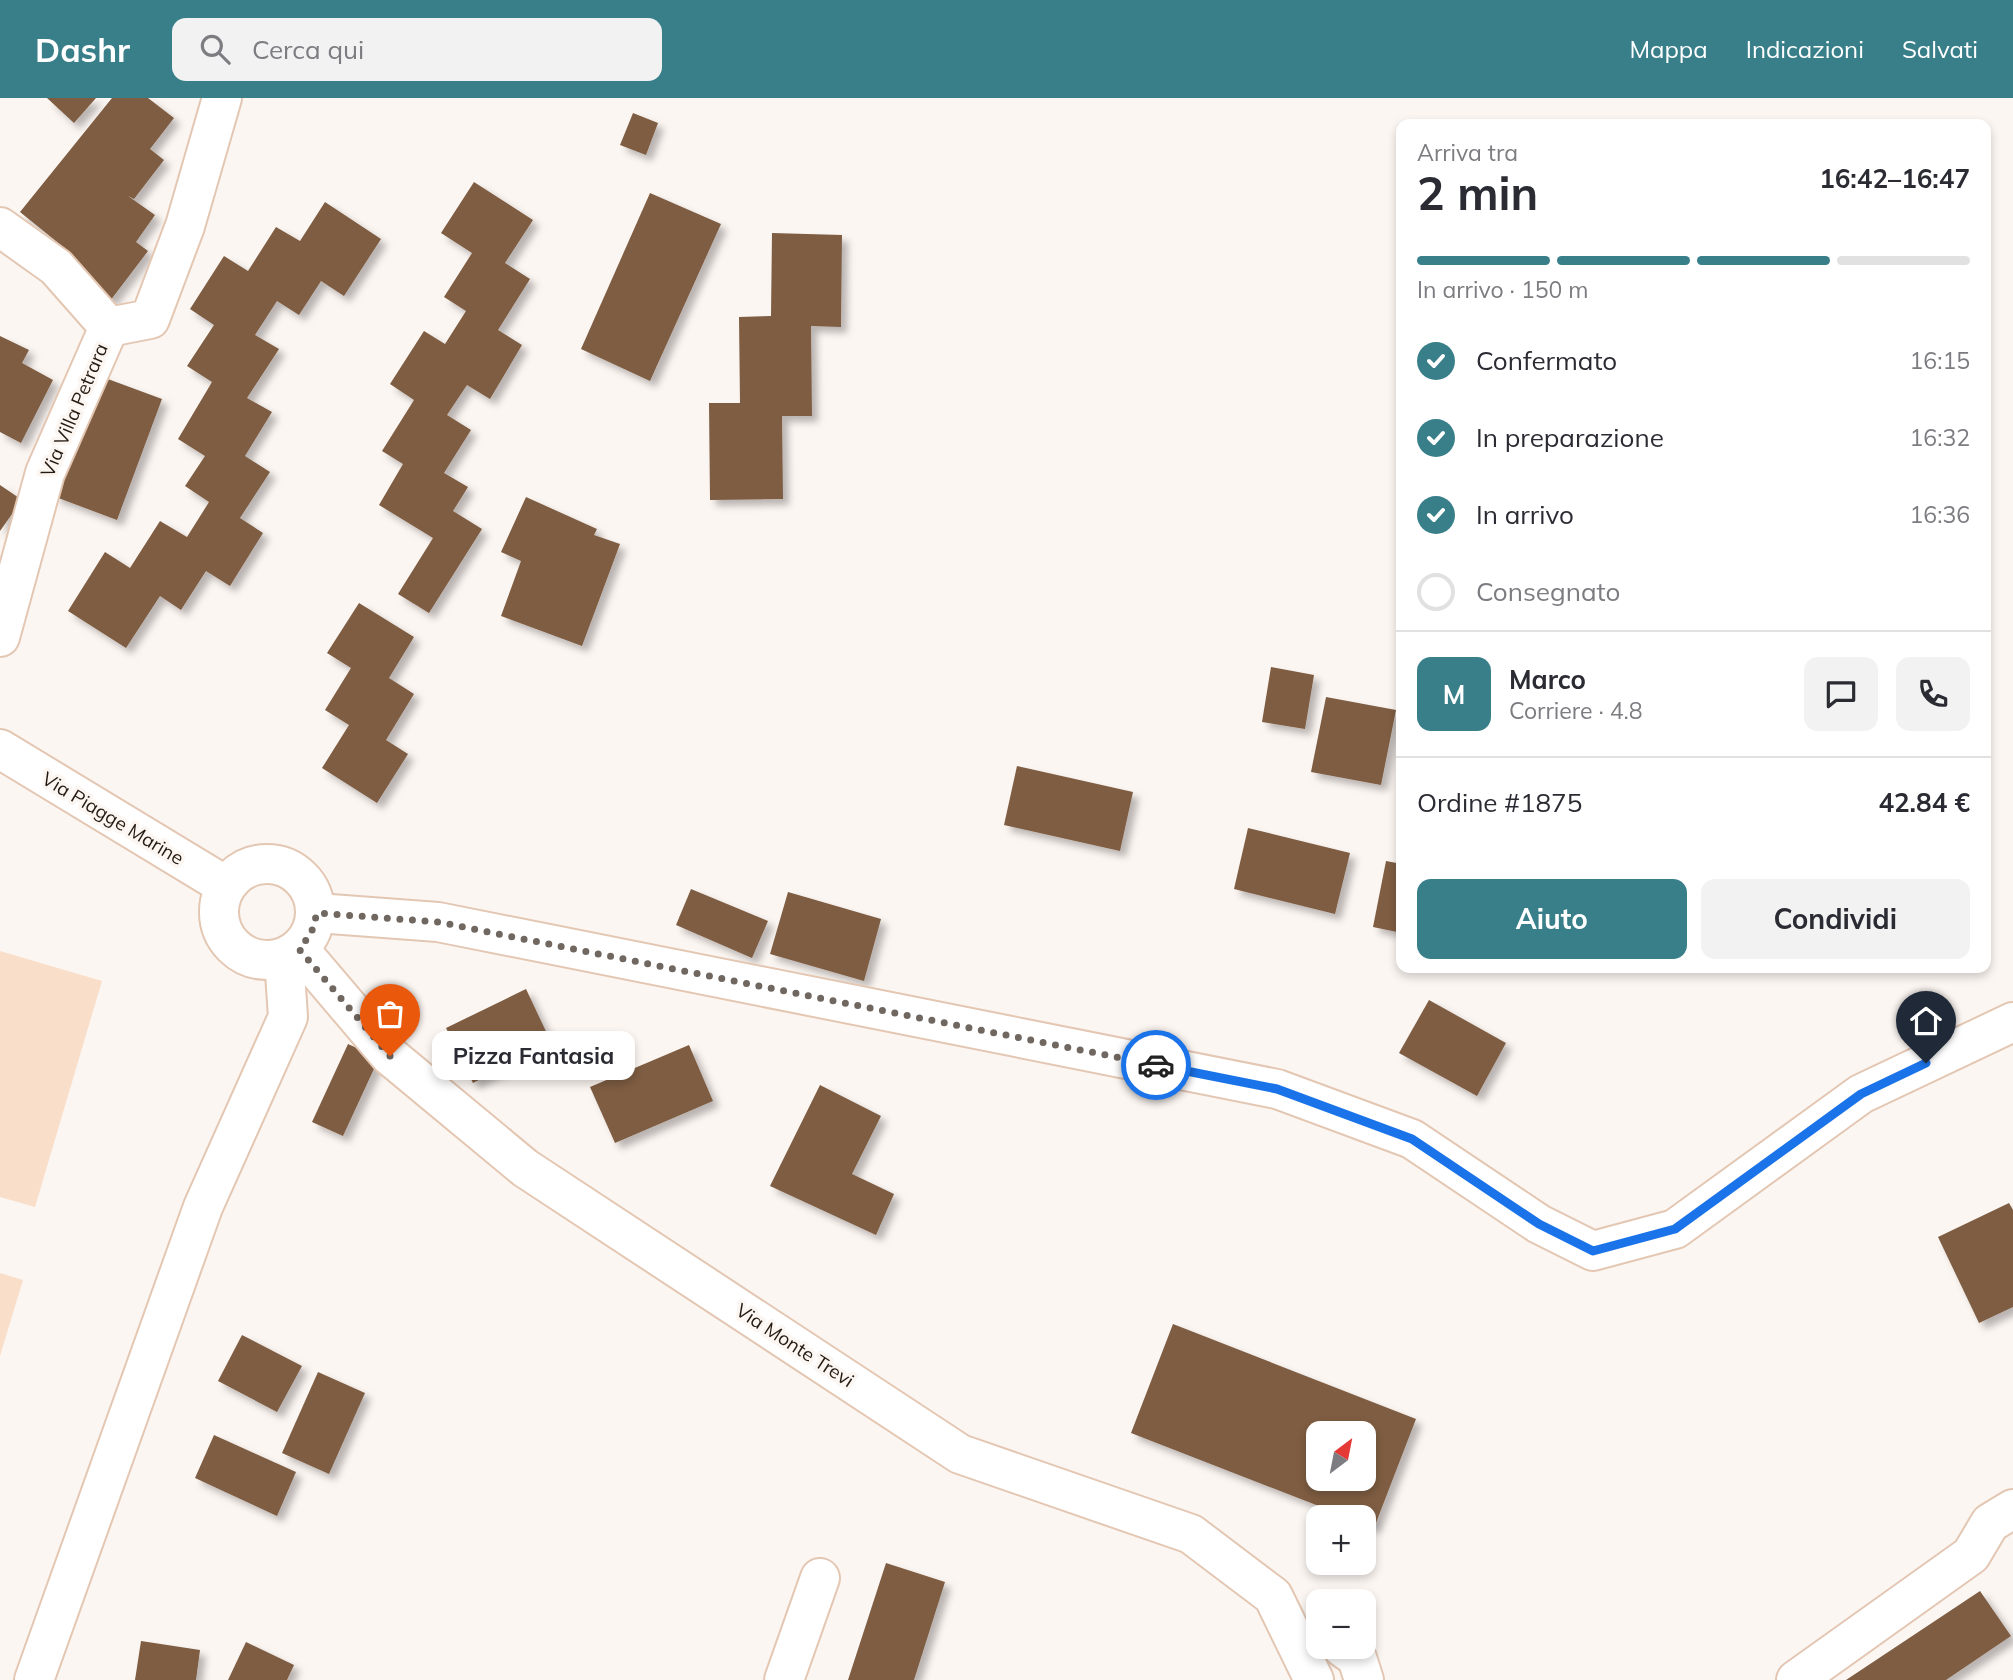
<!DOCTYPE html>
<html lang="it">
<meta charset="utf-8">
<style>
:root{--surface:#fff;--page:#f2f2f3;--text:#2b2b33;--muted:#7c7c81;--line:#e1e1e2;--accent:#387f8a}
body{margin:0;font-family:Mulish,sans-serif;background:var(--page);color:var(--text);height:100vh;display:flex;flex-direction:column;font-size:26px;white-space:nowrap}
*{box-sizing:border-box;margin:0}
p{font-size:23px;color:var(--muted)}
.icon{flex:none;width:38px;height:38px;fill:none;stroke:currentColor;stroke-width:2;stroke-linecap:round;stroke-linejoin:round}
.map{position:relative;flex:1;overflow:hidden}
.details{position:absolute;left:1396px;top:21px;width:595px;height:854px;display:flex;flex-direction:column;background:var(--surface);border-radius:14px;box-shadow:0 4px 10px #0003}
.details>*{flex:none}
.needle{width:46px;rotate:32deg}
.tools{position:absolute;left:1306px;top:1323px;display:grid;gap:14px}
.tools a{display:grid;place-items:center;width:70px;height:70px;border-radius:14px;background:var(--surface);box-shadow:0 4px 10px #0003;font-size:35px}
.pin{position:absolute;display:grid;place-items:center;width:60px;height:60px;color:#fff;margin:-72px -30px;border-radius:50% 50% 50% 0;rotate:-45deg;box-shadow:0 0 7px #0007}
.pin .icon{rotate:45deg}
.courier{position:absolute;display:grid;place-items:center;width:70px;height:70px;margin:-35px;border:5px solid #1a73e8;border-radius:50%;background:#fff;color:#222;box-shadow:0 2px 9px #0007}
.bubble{position:absolute;height:49px;border-radius:14px;background:var(--surface);box-shadow:0 4px 10px #0003;font-size:23px;font-weight:700;line-height:49px;text-align:center}
.head em{font-style:normal;font-weight:700}
.head div{display:flex;flex-direction:column-reverse}
.head{display:flex;align-items:center;justify-content:space-between;height:119px;padding:0 21px}
h1{font-size:46px;font-weight:700;line-height:52px}
.bar{display:grid;grid-template-columns:repeat(4,1fr);gap:10px 7px;align-content:center;height:84px;padding:0 21px}
.bar i{height:9px;border-radius:5px;background:var(--line)}
.bar .selected{background:var(--accent)}
.bar p{grid-column:span 4}
.line{display:flex;align-items:center;gap:18px;padding:0 21px;border-top:2px solid var(--line)}
.line div{flex:1}
.round{display:grid;place-items:center;flex:none;width:74px;height:74px;border-radius:14px;background:var(--page)}
ol{padding:0 21px;list-style:none}
li{display:flex;align-items:center;gap:21px;height:77px}
li p{margin-inline-start:auto}
li .icon{padding:7px;border-radius:50%;background:var(--accent);color:#fff;stroke-width:4}
li:last-child{color:var(--muted)}
li i{width:38px;height:38px;border:4px solid var(--line);border-radius:50%}
.action{display:flex;gap:14px;margin-top:auto;padding:14px 21px}
.action a{flex:1;height:80px;border-radius:14px;background:var(--accent);color:#fff;font-size:28px;font-weight:700;line-height:80px;text-align:center}
.action a+a{background:var(--page);color:var(--text)}
header{display:flex;align-items:center;gap:42px;box-sizing:border-box;height:98px;padding:0 35px;background:var(--accent);color:#fff}
header strong{font-size:33px}
nav{display:flex;gap:38px;margin-inline-start:auto;font-size:24px}
.search{width:490px;height:63px;background:var(--page);display:flex;align-items:center;gap:18px;box-sizing:border-box;padding:0 24px;border-radius:14px;color:var(--muted);font-size:26px}
.map>svg:first-child{display:block}
.green{fill:#f9deca}
.building{fill:#7e5d43;fill-rule:evenodd;filter:url(#shadow)}
.lines{fill:none;stroke-linecap:round;stroke-linejoin:round}
.minor-casing{stroke:#e3c7b3;stroke-width:42}
.tertiary-casing{stroke:#e3c7b3;stroke-width:42}
.minor{stroke:#fff;stroke-width:38}
.tertiary{stroke:#fff;stroke-width:38}
.done{stroke:#706760;stroke-width:7;stroke-dasharray:0 12.6}
.route{stroke:#1a73e8;stroke-width:9}
.labels{text-anchor:middle;stroke-width:7;stroke-linejoin:round;paint-order:stroke}
.street-label{font-size:19px;fill:#241a12;stroke:#fcf6f2}
</style>
<header>
<strong>Dashr</strong>
<div class="search"><svg class="icon" aria-label="search" viewBox="0 0 24 24"><circle cx="10" cy="10" r="6"/><path d="M15 15l6 6"/></svg>Cerca qui</div>
<nav><a>Mappa</a><a>Indicazioni</a><a>Salvati</a></nav>
</header>
<div class="map">
<svg width="2013" height="1582" viewBox="0 0 2013 1582">
<defs>
<filter id="shadow"><feDropShadow dx="6" dy="6" stdDeviation="3.5" flood-color="#0004"/></filter>
</defs>
<rect width="100%" height="100%" fill="#fcf6f2"/>
<g class="green">
<polygon points="0,853 102,883 35,1109 0,1099"/>
<polygon points="0,1175 23,1182 0,1258"/>
</g>
<g class="building">
<polygon points="47,0 96,0 74,25"/>
<polygon points="112,0 148,0 174,20 150,51 164,62 134,101 128,98 155,117 136,144 148,153 110,203 59,163 67,152 20,114"/>
<polygon points="633,15 658,25 646,57 620,47"/>
<polygon points="474,84 533,122 505,165 530,181 498,232 522,247 490,301 467,287 447,317 471,332 444,375 468,389 453,413 482,431 429,515 398,496 433,440 379,407 403,366 382,353 414,302 390,286 424,233 445,246 466,213 444,199 472,155 441,135"/>
<polygon points="650,95 721,126 650,283 581,251"/>
<polygon points="325,104 381,141 344,198 321,183 299,217 277,203 255,237 279,251 247,300 272,314 245,358 270,374 240,420 263,435 230,488 206,473 181,512 160,498 126,550 68,513 105,454 130,470 160,423 187,439 209,404 185,388 205,358 178,341 212,284 187,268 214,227 190,211 224,158 248,173 276,129 300,143"/>
<polygon points="772,135 842,137 841,229 811,228 812,318 782,318 783,401 710,402 709,305 740,305 739,219 771,218"/>
<polygon points="0,238 29,252 22,265 53,282 21,345 0,334"/>
<polygon points="97,277 162,301 117,422 53,398"/>
<polygon points="0,387 22,402 0,433"/>
<polygon points="526,399 597,431 594,437 620,446 582,548 501,518 521,463 501,454"/>
<polygon points="359,505 414,539 389,580 414,596 386,642 408,656 377,705 322,670 349,627 325,612 351,570 327,555"/>
<polygon points="1271,569 1314,577 1305,631 1262,624"/>
<polygon points="1326,599 1396,612 1381,687 1311,674"/>
<polygon points="1017,668 1133,694 1120,753 1004,727"/>
<polygon points="1248,730 1350,755 1335,816 1234,791"/>
<polygon points="1386,763 1402,766 1402,835 1373,829"/>
<polygon points="691,791 768,823 752,860 676,827"/>
<polygon points="788,794 881,821 864,883 770,856"/>
<polygon points="526,891 552,946 473,985 446,930"/>
<polygon points="1429,902 1506,945 1477,998 1399,955"/>
<polygon points="348,946 379,960 343,1038 312,1024"/>
<polygon points="689,947 713,1003 615,1045 590,989"/>
<polygon points="820,987 881,1018 852,1076 894,1096 876,1137 770,1088"/>
<polygon points="2009,1105 2013,1112 2013,1209 1979,1225 1938,1139"/>
<path d="M1173,1226l243,95 -42,109 -11,-5v-6h-16l-216,-84zM1318,1335h45v46h-45z"/>
<polygon points="242,1237 302,1268 277,1314 218,1283"/>
<polygon points="318,1274 365,1295 329,1376 282,1355"/>
<polygon points="214,1337 296,1374 277,1418 195,1380"/>
<polygon points="886,1465 945,1484 914,1582 848,1582"/>
<polygon points="1980,1493 2011,1538 1946,1582 1846,1582"/>
<polygon points="141,1543 200,1552 196,1582 135,1582"/>
<polygon points="246,1544 294,1567 287,1582 228,1582"/>
</g>
<g class="lines">
<defs>
<g id="minor">
<polyline points="0,129 56,169 109,229 45,375 0,539"/>
<polyline points="109,229 150,221 185,128 222,0"/>
<polyline points="299,851 390,958 525,1070 960,1356 1191,1436 1273,1498 1314,1582"/>
<polyline points="1342,1549 1357,1560 1364,1582"/>
<polyline points="34,1582 203,1109 288,919 284,860"/>
<polyline points="784,1582 820,1480"/>
<polyline points="1796,1582 1971,1457 1990,1425 2013,1411"/>
</g>
<g id="tertiary">
<polyline points="0,651 226,788"/>
<circle cx="267" cy="814" r="48"/>
<polyline points="317,815 438,824 1277,991 1412,1041 1539,1126 1593,1153 1675,1131 1861,996 2013,924"/>
</g>
</defs>
<use href="#minor" class="minor-casing"/>
<use href="#tertiary" class="tertiary-casing"/>
<use href="#minor" class="minor"/>
<use href="#tertiary" class="tertiary"/>
</g>
<g class="lines">
<polyline class="done" points="390,958 299,851 311,836 317,815 438,824 1156,967"/>
<polyline class="route" points="1156,967 1277,991 1412,1041 1539,1126 1593,1153 1675,1131 1861,996 1926,965"/>
</g>
<g class="labels">
<g class="street-label">
<text transform="translate(74 312) rotate(-67)" y="7">Via Villa Petrara</text>
<text transform="translate(113 720) rotate(31)" y="7">Via Piagge Marine</text>
<text transform="translate(795 1247) rotate(33)" y="7">Via Monte Trevi</text>
</g>
</g>
</svg>
<div class="tools">
<a><svg class="needle" viewBox="-14 -14 28 28"><path d="M0-13l5 13h-10z" fill="#e53935"/><path d="M0 13l5-13h-10z" fill="#7c7c81"/></svg></a>
<a>+</a>
<a>−</a>
</div>
<div class="pin" style="left:390px;top:958px;background:#ea580c"><svg class="icon" aria-label="bag" viewBox="0 0 24 24"><path d="M5 8h14l-1 12H6zM9 8a3 3 0 0 1 6 0"/></svg></div>
<div class="pin" style="left:1926px;top:965px;background:#1f2937"><svg class="icon" aria-label="home" viewBox="0 0 24 24"><path d="M3 11l9-7 9 7M6 9v11h12V9"/></svg></div>
<div class="courier" style="left:1156px;top:967px"><svg class="icon" aria-label="car" viewBox="0 0 24 24"><path d="M5 17H2v-5l4-1 3-4h7l3 4 3 1v5h-3M9 17h6M6 11h13"/><circle cx="7" cy="17" r="2"/><circle cx="17" cy="17" r="2"/></svg></div>
<div class="bubble" style="left:432px;top:933px;width:203px">Pizza Fantasia</div>
<section class="details">
<div class="head"><div><h1>2 min</h1><p>Arriva tra</p></div><em>16:42–16:47</em></div>
<div class="bar"><i class="selected"></i><i class="selected"></i><i class="selected"></i><i></i><p>In arrivo · 150 m</p></div>
<ol>
<li><svg class="icon" aria-label="check" viewBox="0 0 24 24"><path d="M5 12l5 5 9-10"/></svg>Confermato<p>16:15</p></li>
<li><svg class="icon" aria-label="check" viewBox="0 0 24 24"><path d="M5 12l5 5 9-10"/></svg>In preparazione<p>16:32</p></li>
<li><svg class="icon" aria-label="check" viewBox="0 0 24 24"><path d="M5 12l5 5 9-10"/></svg>In arrivo<p>16:36</p></li>
<li><i></i>Consegnato</li>
</ol>
<div class="line" style="height:126px"><b class="round" style="background:var(--accent);color:#fff">M</b><div><b>Marco</b><p>Corriere · 4.8</p></div><a class="round"><svg class="icon" aria-label="chat" viewBox="0 0 24 24"><path d="M4 5h16v11H9l-5 4z"/></svg></a><a class="round"><svg class="icon" aria-label="phone" viewBox="0 0 24 24"><path d="M5 4h4l2 5-3 2q2 4 5 5l2-3 5 2v4C11 20 4 13 5 4z"/></svg></a></div>
<div class="line" style="height:91px"><div>Ordine #1875</div><b>42.84 €</b></div>
<div class="action"><a>Aiuto</a><a>Condividi</a></div>
</section>
</div>
